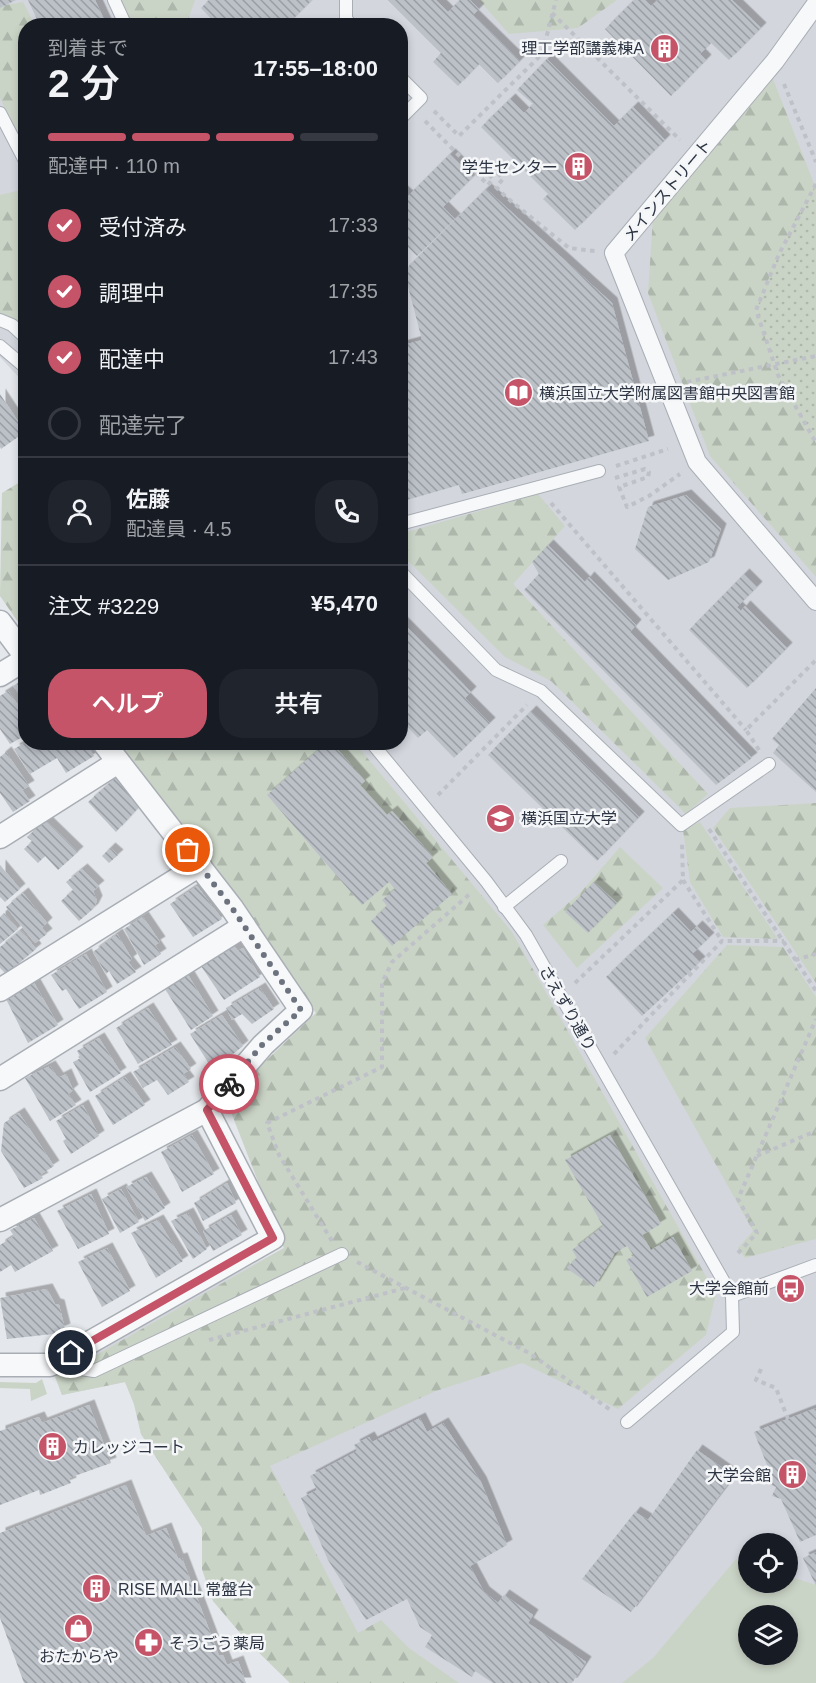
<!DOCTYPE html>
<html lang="ja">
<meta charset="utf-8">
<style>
:root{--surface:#171b24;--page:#20242c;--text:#f1f3f6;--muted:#9ea1a6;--line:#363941;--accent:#c65468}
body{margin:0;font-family:Arial,"Noto Sans JP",sans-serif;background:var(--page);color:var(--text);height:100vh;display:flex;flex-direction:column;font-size:22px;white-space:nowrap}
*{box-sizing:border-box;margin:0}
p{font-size:20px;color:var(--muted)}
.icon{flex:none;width:33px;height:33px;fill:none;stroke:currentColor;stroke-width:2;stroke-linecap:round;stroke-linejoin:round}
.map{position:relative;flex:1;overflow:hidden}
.side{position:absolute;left:18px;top:18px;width:390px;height:732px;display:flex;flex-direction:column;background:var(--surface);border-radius:24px;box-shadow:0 3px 9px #0003}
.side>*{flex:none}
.controls{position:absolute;left:738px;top:1533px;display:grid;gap:12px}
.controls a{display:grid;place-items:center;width:60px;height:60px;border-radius:50%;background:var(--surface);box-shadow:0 3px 9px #0003;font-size:30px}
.pin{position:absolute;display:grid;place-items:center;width:51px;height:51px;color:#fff;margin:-26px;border:3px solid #fff;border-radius:50%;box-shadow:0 2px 6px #0007}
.courier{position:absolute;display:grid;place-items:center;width:60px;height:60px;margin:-30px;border:4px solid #c65468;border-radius:50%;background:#fff;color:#222;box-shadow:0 2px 8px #0007}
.headline em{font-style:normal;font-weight:600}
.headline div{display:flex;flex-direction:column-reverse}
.headline{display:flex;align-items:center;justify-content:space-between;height:102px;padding:0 30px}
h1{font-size:39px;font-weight:600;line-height:45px}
.bar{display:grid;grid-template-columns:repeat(4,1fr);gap:9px 6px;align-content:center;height:72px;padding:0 30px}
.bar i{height:8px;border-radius:4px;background:var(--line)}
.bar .on{background:var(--accent)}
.bar p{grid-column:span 4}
.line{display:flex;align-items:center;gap:15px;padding:0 30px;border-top:2px solid var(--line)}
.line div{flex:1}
.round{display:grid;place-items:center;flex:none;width:63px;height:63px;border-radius:24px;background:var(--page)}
ol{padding:0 30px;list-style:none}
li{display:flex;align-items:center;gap:18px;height:66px}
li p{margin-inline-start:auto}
li .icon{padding:6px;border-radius:50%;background:var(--accent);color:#fff;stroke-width:4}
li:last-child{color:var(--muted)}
li i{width:33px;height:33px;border:3px solid var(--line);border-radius:50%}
.cta{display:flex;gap:12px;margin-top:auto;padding:12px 30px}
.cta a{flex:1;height:69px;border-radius:24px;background:var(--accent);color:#fff;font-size:24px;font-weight:600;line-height:69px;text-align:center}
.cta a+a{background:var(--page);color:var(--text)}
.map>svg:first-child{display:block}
.built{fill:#d3d6dd;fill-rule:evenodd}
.green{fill:#cad4c6;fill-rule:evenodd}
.forest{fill:url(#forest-firs)}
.garden{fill:url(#garden-dots)}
.building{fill:url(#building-back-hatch);filter:url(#shadow)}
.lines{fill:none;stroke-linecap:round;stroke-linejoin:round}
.service-casing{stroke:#a9aeb5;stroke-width:14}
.pedestrian-casing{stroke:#a9aeb5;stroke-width:20}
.minor-casing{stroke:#a9aeb5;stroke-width:25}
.path{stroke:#bec1c7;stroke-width:4;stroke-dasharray:4.5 4.5;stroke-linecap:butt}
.service{stroke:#f7f8fa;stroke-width:12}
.pedestrian{stroke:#f7f8fa;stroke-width:18}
.minor{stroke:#f7f8fa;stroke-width:22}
.done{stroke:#6d737e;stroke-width:6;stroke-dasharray:0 10.8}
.route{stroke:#c65468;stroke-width:8}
.labels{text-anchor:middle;stroke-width:5;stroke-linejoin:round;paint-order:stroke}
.poi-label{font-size:16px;fill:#2d3543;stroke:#f4f6f8;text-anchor:start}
.street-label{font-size:16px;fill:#2d3543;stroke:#f4f6f8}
</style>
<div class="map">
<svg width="816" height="1683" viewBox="0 0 816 1683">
<defs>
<pattern id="forest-firs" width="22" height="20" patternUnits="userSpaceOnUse" patternTransform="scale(1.5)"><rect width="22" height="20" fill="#cad4c6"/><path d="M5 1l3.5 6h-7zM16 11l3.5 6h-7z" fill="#aeb7ab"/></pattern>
<pattern id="garden-dots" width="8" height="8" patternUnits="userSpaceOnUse" patternTransform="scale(1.5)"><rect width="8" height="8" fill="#cad4c6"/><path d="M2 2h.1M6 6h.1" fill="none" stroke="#aeb7ab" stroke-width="1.8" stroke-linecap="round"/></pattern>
<pattern id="building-back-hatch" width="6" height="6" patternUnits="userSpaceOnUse" patternTransform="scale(1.5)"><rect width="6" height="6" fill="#bcc1c8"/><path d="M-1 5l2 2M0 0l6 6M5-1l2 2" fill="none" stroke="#999ea4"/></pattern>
<filter id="shadow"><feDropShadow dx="5.5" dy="-5.5" stdDeviation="0" flood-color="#0004"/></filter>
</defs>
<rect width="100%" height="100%" fill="#e4e7eb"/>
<path class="built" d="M0,0h816v1683h-526l-43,-42 -34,-40 -11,-32v-41l-61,-94 -7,-30 -9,-22 -63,13 -9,-24 231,-123 -58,-149 90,-86 -194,-270 278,-1v-716h-374l-1,358 -25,-27zM748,1544h40v38h-40zM748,1616h40v38h-40z"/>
<g class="green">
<polygon points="42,1379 47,1394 31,1401 30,1389 0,1388 0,1382 36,1383"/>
<path d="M736,1559l12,4v19h40v-6l28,9v98h-194l31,-25zM748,1616h40v38h-40z"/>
</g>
<g class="forest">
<polygon points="109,0 195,0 186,26 121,25"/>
<polygon points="479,0 617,0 578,28 509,34"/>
<polygon points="23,2 35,25 26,26 25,148 0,98 0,6"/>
<polygon points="773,79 815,186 779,254 756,310 778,375 816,443 816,577 710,456 648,293 653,218"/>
<polygon points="25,189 25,338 0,320 0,195"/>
<polygon points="25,479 25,632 0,596 2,493"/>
<polygon points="538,494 565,526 513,584 708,794 686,814 551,681 505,657 401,554 400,534"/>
<polygon points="116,743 355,743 512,932 716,1294 706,1335 618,1409 522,1363 436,1391 270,1466 358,1633 381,1620 409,1648 459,1683 290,1683 247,1641 213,1601 202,1569 202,1528 141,1434 134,1404 125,1382 62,1395 53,1371 84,1362 284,1248 226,1099 316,1013"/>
<polygon points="816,803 816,983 713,828 730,808"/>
<polygon points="700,822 778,939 723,937 690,882 683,830"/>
<polygon points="620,847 663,888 577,968 543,925 581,892"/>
<polygon points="727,945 783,947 816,997 816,1239 745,1258 738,1248 753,1231 645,1038"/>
</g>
<polygon class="garden" points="816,184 816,443 778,375 756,310 779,254"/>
<g class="building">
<polygon points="0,0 16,0 0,8"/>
<polygon points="28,0 95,0 107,26 40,26"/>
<polygon points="209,0 312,0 286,26 211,26 214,22 201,8"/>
<polygon points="388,0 436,0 448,12 460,0 470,0 479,9 473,15 520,61 498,83 479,64 458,86 433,62 441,53"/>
<polygon points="634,0 645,0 651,6 658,0 732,0 761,28 729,60 711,43 700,54 706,60 671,96 605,29"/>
<polygon points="547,59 614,126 633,107 665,140 575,230 543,199 548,194 481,127 510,99 524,113 533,104 517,90"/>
<polygon points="450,154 473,177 443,207 455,219 417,256 400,239 400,189 408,196"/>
<polygon points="486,189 612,303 649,441 462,494 459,485 400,502 400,346 422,340 404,271"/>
<polygon points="0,394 25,432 1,449 0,447"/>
<polygon points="686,495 721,529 709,562 668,580 635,549 648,507"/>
<polygon points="548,545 585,582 589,577 636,625 630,632 752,758 716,785 524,590 539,574 532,562"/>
<polygon points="744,574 757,587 737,607 741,611 745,606 787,648 747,688 689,630"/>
<polygon points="400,620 471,692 465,698 490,723 454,758 427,730 418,738 401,720 409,712 400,704"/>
<polygon points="26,678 26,704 13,686"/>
<polygon points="816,688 816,792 773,753 779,745 772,739"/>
<polygon points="8,691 26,716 26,735 10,744 0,729 0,696"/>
<polygon points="531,711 639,817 597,861 488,755"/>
<polygon points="26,742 85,742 94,756 66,773 57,758 30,774 14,749"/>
<polygon points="327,742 331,742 365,781 360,785 387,815 392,811 433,857 426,863 452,894 392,946 371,921 387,906 382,900 395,889 389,882 362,905 267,795"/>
<polygon points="6,752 29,786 22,790 30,801 13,812 0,793 0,757"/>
<polygon points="115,778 140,806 116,832 88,802"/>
<polygon points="45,820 78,852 58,870 45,856 38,863 24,849 32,841 27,837"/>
<polygon points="110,848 118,855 109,863 102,856"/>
<polygon points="0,865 20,889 5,902 0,897"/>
<polygon points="82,869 99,886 93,891 97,901 93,909 79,921 61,901 73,890 66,882"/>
<polygon points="594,882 617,903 588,933 565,912"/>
<polygon points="197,886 222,919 193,937 170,904"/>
<polygon points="23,893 47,923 42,928 47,934 35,943 6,907"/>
<polygon points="4,913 18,929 0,944 0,917"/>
<polygon points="673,913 691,932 697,926 709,938 692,954 700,962 642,1016 606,977"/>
<polygon points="143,917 160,942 155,945 161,954 144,965 124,929"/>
<polygon points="21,930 36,949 6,974 0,968 0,947"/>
<polygon points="117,934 132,959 128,962 136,972 117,984 109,971 106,974 93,952"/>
<polygon points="234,946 238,951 243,948 260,977 224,1000 201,966"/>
<polygon points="86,954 107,992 79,1009 66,989 62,991 51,975"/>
<polygon points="188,975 213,1016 191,1030 165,989"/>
<polygon points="33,981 58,1025 28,1043 6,999"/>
<polygon points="260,988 274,1009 252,1024 242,1014 232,1020 226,1008"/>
<polygon points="148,1008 172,1045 138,1064 116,1028"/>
<polygon points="222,1015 243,1046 213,1070 190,1034"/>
<polygon points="99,1038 121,1073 90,1092 73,1062 81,1058 77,1051"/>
<polygon points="175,1047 191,1069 183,1074 189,1082 168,1095 157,1080 143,1088 133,1072"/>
<polygon points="50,1066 58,1078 66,1074 73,1090 68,1094 76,1105 50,1121 25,1078"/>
<polygon points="125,1077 145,1105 113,1125 95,1096"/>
<polygon points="83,1105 99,1136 71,1154 63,1141 66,1139 56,1121"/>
<polygon points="19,1113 54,1166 40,1175 43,1178 24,1188 1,1151 4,1123"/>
<polygon points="192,1135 214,1174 182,1192 161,1152"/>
<polygon points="610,1135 661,1224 642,1235 651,1250 673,1237 692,1271 647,1297 626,1260 634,1256 627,1246 615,1253 594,1287 566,1268 577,1258 572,1250 603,1226 565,1160"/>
<polygon points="146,1177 165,1208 145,1221 126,1187"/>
<polygon points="227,1183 236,1203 203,1221 194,1203"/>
<polygon points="121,1189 139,1222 120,1233 102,1199"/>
<polygon points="91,1194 109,1234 78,1249 57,1211"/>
<polygon points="188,1213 207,1249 193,1259 171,1221"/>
<polygon points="231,1215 242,1235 213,1251 203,1231"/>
<polygon points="34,1218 53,1251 15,1272 11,1265 0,1272 0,1245 14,1236 10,1230"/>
<polygon points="158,1220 183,1261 156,1278 131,1233"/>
<polygon points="107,1248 130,1291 102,1307 78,1262"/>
<polygon points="47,1289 55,1304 59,1305 65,1329 53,1334 7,1339 0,1298"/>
<polygon points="89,1405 111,1463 69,1478 71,1483 40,1495 39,1490 0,1505 0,1431 39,1417 42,1423"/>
<polygon points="816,1408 816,1535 800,1542 781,1499 772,1496 776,1487 769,1484 772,1477 764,1473 767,1465 754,1432"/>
<polygon points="420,1418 427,1432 443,1423 481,1482 507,1545 470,1566 484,1592 498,1603 504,1595 533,1615 528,1623 586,1662 572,1683 493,1683 475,1671 472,1677 425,1647 432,1635 420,1627 407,1599 366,1620 328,1560 301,1498 317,1490 310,1476 357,1451 354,1445 369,1437 372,1442"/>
<polygon points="697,1450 734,1476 631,1612 582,1579 635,1512 648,1520"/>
<polygon points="126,1485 146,1536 166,1528 178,1559 182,1558 219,1656 223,1655 227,1665 238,1661 246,1683 24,1683 0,1618 0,1533"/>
<polygon points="748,1546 748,1563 743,1561"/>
<polygon points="816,1552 816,1586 803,1558"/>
</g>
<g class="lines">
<defs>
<g id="service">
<polyline points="114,0 126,26"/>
<polyline points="346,0 346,19 352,26"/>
<polyline points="400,77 421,98 400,119"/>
<polyline points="0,113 26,163"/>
<polyline points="0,320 12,325 26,338"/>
<polyline points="0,346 26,368"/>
<polyline points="400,524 599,471"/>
<polyline points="400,571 496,670 541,691 681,825 769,764"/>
<polyline points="371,742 486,881 526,935 732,1296 733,1332 627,1422"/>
<polyline points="504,907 561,861"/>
<polyline points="732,1296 816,1265"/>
<polyline points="55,1365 94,1371 342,1254"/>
</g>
<polyline id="pedestrian" points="816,4 775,61 614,253 697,462 816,601"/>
<g id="minor">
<polyline points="0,622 26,657"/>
<polyline points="0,675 26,659"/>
<polyline points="0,837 118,762"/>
<polyline points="0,990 200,865"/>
<polyline points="0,1079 244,926"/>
<polyline points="0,1220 207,1110 263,1045 301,1010 232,908 103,742"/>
<polyline points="0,1365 50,1365 273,1238 207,1110"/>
</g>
</defs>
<use href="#service" class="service-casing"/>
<use href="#pedestrian" class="pedestrian-casing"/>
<use href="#minor" class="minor-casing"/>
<g class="path">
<polyline points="552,13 680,140"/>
<polyline points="784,84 816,162"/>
<polyline points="434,111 459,136 542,54 556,0"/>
<polyline points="425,121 488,185 493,179 483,168 488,162 503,179 496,187 506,197 569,248 595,251"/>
<polyline points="816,184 779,254 756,310 778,375 816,443"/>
<polyline points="687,382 816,356"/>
<polyline points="616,466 668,449"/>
<polyline points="615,478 645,469 649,472 648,477 619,487 627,507 649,496 680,474"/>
<polyline points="551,503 746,730"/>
<polyline points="759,750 746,730 816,660"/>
<polyline points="438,795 527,705"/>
<polyline points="709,829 816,991"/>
<polyline points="683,880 722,941"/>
<polyline points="795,960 816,954"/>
<polyline points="575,983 683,880 682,842"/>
<polyline points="614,1054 722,941 784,941"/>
<polyline points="757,1156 816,1131"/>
<polyline points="332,1241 279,1155 267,1123 382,1067 382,983 392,962 472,892"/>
<polyline points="738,1253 757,1233 738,1199 816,1019"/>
<polyline points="357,1262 529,1353 612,1411"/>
<polyline points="209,1340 405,1288"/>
<polyline points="761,1369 756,1380 776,1388 788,1419"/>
</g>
<use href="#service" class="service"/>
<use href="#pedestrian" class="pedestrian"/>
<use href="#minor" class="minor"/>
</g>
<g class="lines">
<polyline class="done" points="188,850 232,908 301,1010 263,1044 229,1084"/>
<polyline class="route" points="71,1353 273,1238 207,1110 229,1084"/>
</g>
<defs>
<symbol id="building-disc" viewBox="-11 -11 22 22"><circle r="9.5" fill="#c65468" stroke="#f4f6f8"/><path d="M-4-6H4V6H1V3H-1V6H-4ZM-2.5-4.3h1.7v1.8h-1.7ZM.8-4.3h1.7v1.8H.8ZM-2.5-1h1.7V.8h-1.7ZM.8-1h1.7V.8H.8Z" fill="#fff"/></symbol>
<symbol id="library-disc" viewBox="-11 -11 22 22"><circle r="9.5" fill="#c65468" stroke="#f4f6f8"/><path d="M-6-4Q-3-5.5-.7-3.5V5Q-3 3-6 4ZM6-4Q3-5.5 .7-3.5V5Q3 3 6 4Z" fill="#fff"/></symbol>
<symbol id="university-disc" viewBox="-11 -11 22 22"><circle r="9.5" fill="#c65468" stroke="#f4f6f8"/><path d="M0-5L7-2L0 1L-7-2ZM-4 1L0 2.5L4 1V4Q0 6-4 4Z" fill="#fff"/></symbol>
<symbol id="bus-disc" viewBox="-11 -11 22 22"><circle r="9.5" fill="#c65468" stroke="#f4f6f8"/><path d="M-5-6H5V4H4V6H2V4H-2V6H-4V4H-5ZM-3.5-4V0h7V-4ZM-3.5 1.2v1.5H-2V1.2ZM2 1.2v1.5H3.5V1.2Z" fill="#fff"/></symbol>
<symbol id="shop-disc" viewBox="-11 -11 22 22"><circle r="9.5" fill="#c65468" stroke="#f4f6f8"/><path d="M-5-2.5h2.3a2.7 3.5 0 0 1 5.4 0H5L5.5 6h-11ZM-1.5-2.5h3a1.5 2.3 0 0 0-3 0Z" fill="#fff"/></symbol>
<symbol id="pharmacy-disc" viewBox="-11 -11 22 22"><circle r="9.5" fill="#c65468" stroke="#f4f6f8"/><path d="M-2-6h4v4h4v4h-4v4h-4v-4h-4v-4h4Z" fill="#fff"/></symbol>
</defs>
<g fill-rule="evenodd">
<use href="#building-disc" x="648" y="32" width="33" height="33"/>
<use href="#building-disc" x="562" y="150" width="33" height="33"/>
<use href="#library-disc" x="502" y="376" width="33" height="33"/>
<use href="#university-disc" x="484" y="802" width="33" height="33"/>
<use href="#bus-disc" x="774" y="1272" width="33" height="33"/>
<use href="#building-disc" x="36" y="1430" width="33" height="33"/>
<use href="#building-disc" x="776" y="1458" width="33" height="33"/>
<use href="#building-disc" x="80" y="1572" width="33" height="33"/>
<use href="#shop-disc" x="62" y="1612" width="33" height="33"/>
<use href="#pharmacy-disc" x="132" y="1626" width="33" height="33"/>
</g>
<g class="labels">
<g class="poi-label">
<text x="644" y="54" text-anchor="end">理工学部講義棟A</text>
<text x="558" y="173" text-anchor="end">学生センター</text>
<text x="539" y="399">横浜国立大学附属図書館中央図書館</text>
<text x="521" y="824">横浜国立大学</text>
<text x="769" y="1294" text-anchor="end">大学会館前</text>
<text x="73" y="1453">カレッジコート</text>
<text x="771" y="1481" text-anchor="end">大学会館</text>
<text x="118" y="1595">RISE MALL 常盤台</text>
<text x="169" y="1649">そうごう薬局</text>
<text x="79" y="1662" text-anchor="middle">おたからや</text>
</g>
<g class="street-label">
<text transform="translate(667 190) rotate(-50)" y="6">メインストリート</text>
<text transform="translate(568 1008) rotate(60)" y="6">さえずり通り</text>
</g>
</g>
</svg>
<div class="controls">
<a><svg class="icon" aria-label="locate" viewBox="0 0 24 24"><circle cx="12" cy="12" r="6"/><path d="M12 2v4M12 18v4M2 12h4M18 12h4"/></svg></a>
<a><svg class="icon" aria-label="layers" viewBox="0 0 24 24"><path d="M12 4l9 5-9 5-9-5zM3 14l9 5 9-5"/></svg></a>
</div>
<div class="pin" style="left:188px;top:850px;background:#ea580c"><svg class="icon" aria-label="bag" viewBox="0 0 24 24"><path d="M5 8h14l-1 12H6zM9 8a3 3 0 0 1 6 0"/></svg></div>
<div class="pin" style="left:71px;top:1353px;background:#1f2937"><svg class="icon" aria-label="home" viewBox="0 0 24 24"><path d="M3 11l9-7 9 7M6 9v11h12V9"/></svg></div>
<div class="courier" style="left:229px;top:1084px"><svg class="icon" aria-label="bike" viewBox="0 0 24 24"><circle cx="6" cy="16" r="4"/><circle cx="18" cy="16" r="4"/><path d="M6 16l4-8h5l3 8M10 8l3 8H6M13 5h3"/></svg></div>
<section class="side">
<div class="headline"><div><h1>2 分</h1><p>到着まで</p></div><em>17:55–18:00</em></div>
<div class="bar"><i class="on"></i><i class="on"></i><i class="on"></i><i></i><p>配達中 · 110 m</p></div>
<ol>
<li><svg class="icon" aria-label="check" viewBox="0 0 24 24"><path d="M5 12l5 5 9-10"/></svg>受付済み<p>17:33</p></li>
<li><svg class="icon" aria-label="check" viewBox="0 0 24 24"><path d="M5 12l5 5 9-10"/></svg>調理中<p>17:35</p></li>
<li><svg class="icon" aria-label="check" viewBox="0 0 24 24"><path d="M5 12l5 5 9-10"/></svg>配達中<p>17:43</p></li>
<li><i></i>配達完了</li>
</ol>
<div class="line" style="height:108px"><a class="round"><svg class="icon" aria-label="person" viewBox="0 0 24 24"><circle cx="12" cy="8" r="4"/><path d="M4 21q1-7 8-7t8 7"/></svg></a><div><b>佐藤</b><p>配達員 · 4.5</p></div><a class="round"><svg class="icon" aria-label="phone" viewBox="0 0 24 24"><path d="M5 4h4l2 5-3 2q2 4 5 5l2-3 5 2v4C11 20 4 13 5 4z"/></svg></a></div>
<div class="line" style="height:78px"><div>注文 #3229</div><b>¥5,470</b></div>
<div class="cta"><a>ヘルプ</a><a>共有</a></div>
</section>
</div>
